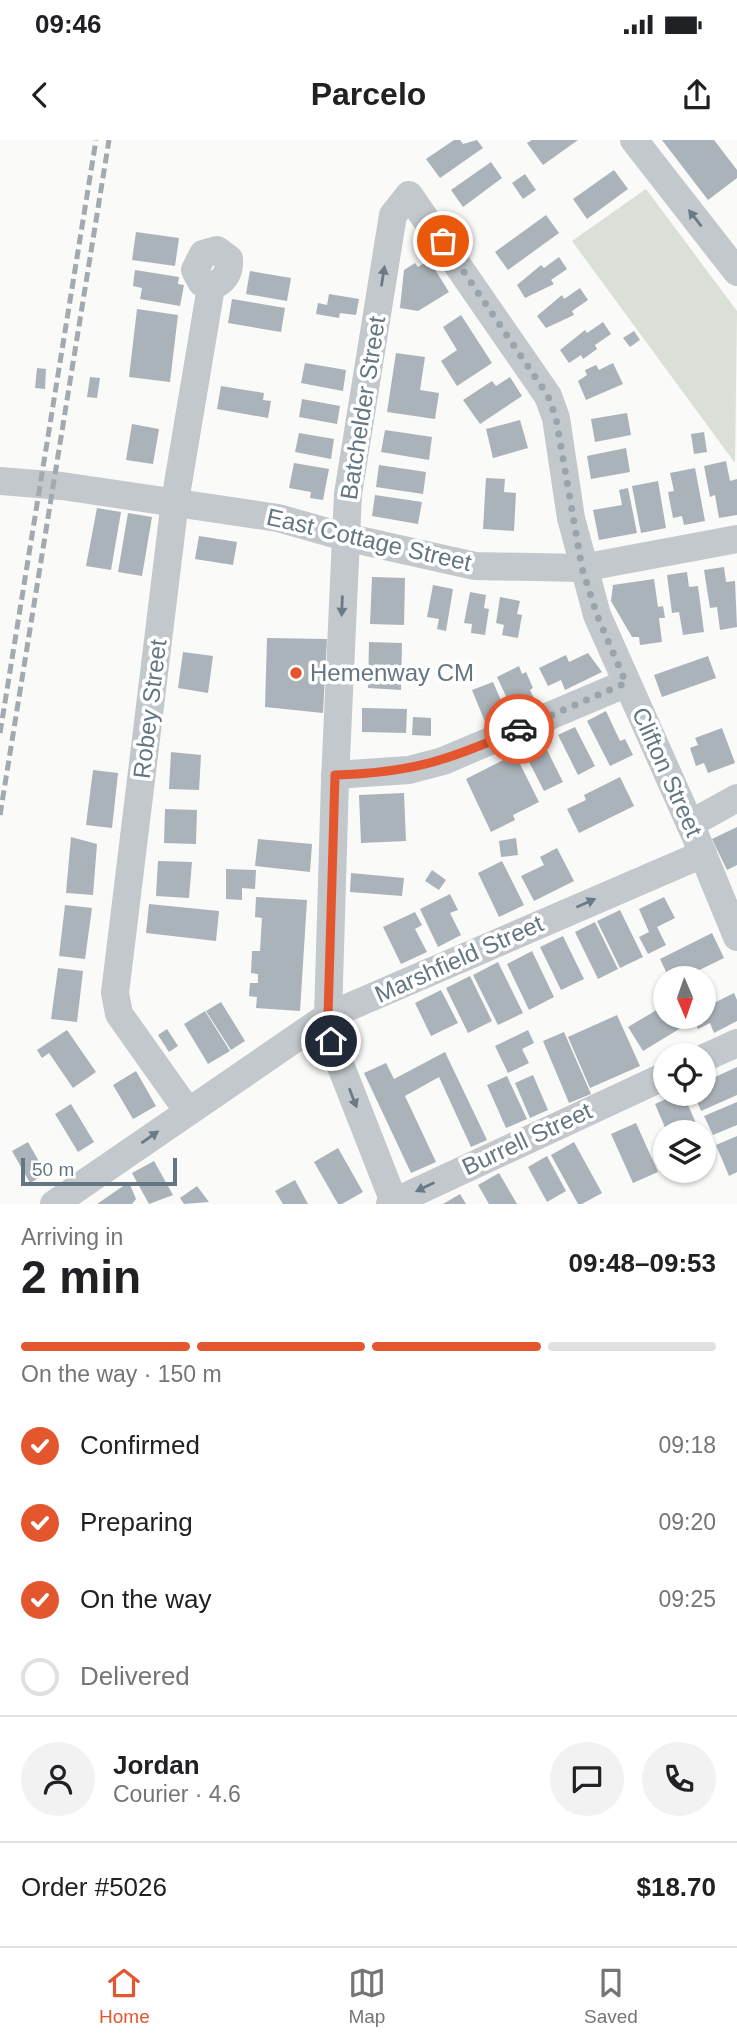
<!DOCTYPE html>
<meta charset="utf-8">
<style>
:root{--surface:#fff;--page:#f2f2f2;--text:#202124;--muted:#757577;--line:#e0e0e0;--accent:#e4572e}
body{margin:0;font-family:Arial,sans-serif;background:var(--page);color:var(--text);height:100vh;display:flex;flex-direction:column;font-size:26px;white-space:nowrap}
*{box-sizing:border-box;margin:0}
p{font-size:23px;color:var(--muted)}
.icon{flex:none;width:38px;height:38px;fill:none;stroke:currentColor;stroke-width:2;stroke-linecap:round;stroke-linejoin:round}
.map{position:relative;height:1064px;overflow:hidden}
.details{display:flex;flex-direction:column;background:var(--surface);flex:1}
.details>*{flex:none}
.needle{width:46px;rotate:178deg}
.controls{position:absolute;left:653px;top:826px;display:grid;gap:14px}
.controls a{display:grid;place-items:center;width:63px;height:63px;border-radius:50%;background:var(--surface);box-shadow:0 2px 5px #0004;font-size:35px}
.scale{position:absolute;left:21px;bottom:18px;width:156px;box-sizing:border-box;padding-left:7px;border:4px solid #657683;border-top:0;font-size:19px;line-height:24px;white-space:nowrap;color:#657683;-webkit-text-stroke:5px #fff;paint-order:stroke}
.pin{position:absolute;display:grid;place-items:center;width:60px;height:60px;color:#fff;margin:-30px;border:4px solid #fff;border-radius:50%;box-shadow:0 2px 7px #0007}
.courier{position:absolute;display:grid;place-items:center;width:70px;height:70px;margin:-35px;border:5px solid #e4572e;border-radius:50%;background:#fff;color:#222;box-shadow:0 2px 9px #0007}
.summary em{font-style:normal;font-weight:600}
.summary div{display:flex;flex-direction:column-reverse}
.summary{display:flex;align-items:center;justify-content:space-between;height:119px;padding:0 21px}
h1{font-size:46px;font-weight:600;line-height:52px}
.bar{display:grid;grid-template-columns:repeat(4,1fr);gap:10px 7px;align-content:center;height:84px;padding:0 21px}
.bar i{height:9px;border-radius:5px;background:var(--line)}
.bar .selected{background:var(--accent)}
.bar p{grid-column:span 4}
.line{display:flex;align-items:center;gap:18px;padding:0 21px;border-top:2px solid var(--line)}
.line div{flex:1}
.round{display:grid;place-items:center;flex:none;width:74px;height:74px;border-radius:37px;background:var(--page)}
ol{padding:0 21px;list-style:none}
li{display:flex;align-items:center;gap:21px;height:77px}
li p{margin-inline-start:auto}
li .icon{padding:7px;border-radius:50%;background:var(--accent);color:#fff;stroke-width:4}
li:last-child{color:var(--muted)}
li i{width:38px;height:38px;border:4px solid var(--line);border-radius:50%}
.status{display:flex;justify-content:space-between;align-items:center;height:49px;padding:0 35px;background:var(--surface);direction:ltr}
.status svg{height:19px;fill:currentColor}
header{display:flex;justify-content:space-between;align-items:center;height:91px;padding:0 21px;background:var(--surface);font-size:32px;font-weight:600}
.tabs{display:flex;justify-content:space-around;align-items:center;height:98px;border-top:2px solid var(--line);background:var(--surface);font-size:19px;color:var(--muted)}
.tabs a{display:grid;justify-items:center;gap:4px}
.tabs .selected{color:var(--accent)}
.map>svg:first-child{display:block}
.green{fill:#dadfd7}
.building{fill:#aab3b9}
.lines{fill:none;stroke-linecap:round;stroke-linejoin:round}
.minor{stroke:#c3c8cc;stroke-width:28}
.rail{stroke:#a2aab0;stroke-width:5;stroke-dasharray:10 5;stroke-linecap:butt}
.oneway{fill:#6a7a87}
.done{stroke:#99a4ac;stroke-width:7;stroke-dasharray:0 12.6}
.route{stroke:#e4572e;stroke-width:9}
.poi-dot{fill:#e4572e;stroke:#fff;stroke-width:2.5}
.labels{text-anchor:middle;stroke-width:7;stroke-linejoin:round;paint-order:stroke}
.street-label{font-size:24px;fill:#657683;stroke:#fff}
.poi-label{font-size:24px;fill:#657683;stroke:#fff;text-anchor:start}
</style>
<div class="status"><b>09:46</b><svg viewBox="0 0 49 12"><path d="M0 12V9h3v3zM5 12V6h3v6zM10 12V3h3v9zM15 12V0h3v12zM26 1h20v11H26zM47 4h2v5h-2z"/></svg></div>
<header><svg class="icon" aria-label="back" viewBox="0 0 24 24"><path d="M15 5l-7 7 7 7"/></svg>Parcelo<svg class="icon" aria-label="share" viewBox="0 0 24 24"><path d="M12 15V3M7 8l5-5 5 5M5 13v7h14v-7"/></svg></header>
<div class="map">
<svg width="737" height="1064" viewBox="0 0 737 1064">
<rect width="100%" height="100%" fill="#fafaf8"/>
<polygon class="green" points="646,49 737,171 735,323 572,101"/>
<g class="building">
<polygon points="454,0 460,0 463,4 477,0 483,8 440,38 426,19"/>
<polygon points="532,0 578,0 543,25 527,3"/>
<polygon points="662,0 714,0 737,30 737,38 708,60"/>
<polygon points="491,22 502,38 463,67 451,50"/>
<polygon points="614,30 628,49 587,79 573,59"/>
<polygon points="525,34 536,50 523,59 512,43"/>
<polygon points="546,75 559,93 508,130 495,112"/>
<polygon points="136,92 179,98 175,126 132,120"/>
<polygon points="559,117 567,129 551,140 554,144 525,158 517,145 541,125 544,128"/>
<polygon points="429,120 449,152 418,171 400,168 404,130 415,123 418,127"/>
<polygon points="135,130 179,137 178,144 184,145 180,166 140,159 142,148 133,146"/>
<polygon points="250,131 291,138 287,161 246,154"/>
<polygon points="580,148 588,160 572,171 574,175 546,188 537,176 562,155 564,159"/>
<polygon points="329,154 359,159 356,175 340,173 339,178 316,174 318,163 327,165"/>
<polygon points="232,159 285,168 281,192 228,183"/>
<polygon points="137,169 178,175 170,242 129,237"/>
<polygon points="461,175 492,223 457,246 441,221 457,210 443,187"/>
<polygon points="603,182 611,194 595,205 597,209 583,219 581,215 569,223 560,210 585,190 587,193"/>
<polygon points="634,191 640,200 630,207 623,198"/>
<polygon points="396,213 425,217 420,250 439,253 435,279 387,272"/>
<polygon points="305,223 346,230 343,251 301,243"/>
<polygon points="613,223 623,244 586,260 578,241 587,235 585,230 596,225 599,230"/>
<polygon points="37,228 46,229 45,249 35,248"/>
<polygon points="90,237 100,238 97,258 87,257"/>
<polygon points="510,237 522,256 480,284 463,260 492,241 496,246"/>
<polygon points="221,246 264,253 263,260 271,261 268,278 217,269"/>
<polygon points="302,259 340,266 337,284 299,277"/>
<polygon points="627,273 631,295 595,302 591,279"/>
<polygon points="520,280 528,308 493,318 486,289"/>
<polygon points="132,284 159,289 153,324 126,320"/>
<polygon points="385,290 432,297 429,320 381,312"/>
<polygon points="704,292 707,312 694,314 691,294"/>
<polygon points="299,293 334,299 331,319 295,312"/>
<polygon points="626,308 630,332 591,339 587,316"/>
<polygon points="726,321 730,341 737,339 737,375 719,378 715,355 710,357 704,326"/>
<polygon points="294,323 329,329 323,360 310,358 311,352 289,348"/>
<polygon points="379,325 426,332 423,354 376,347"/>
<polygon points="695,328 705,381 684,385 682,376 673,378 668,352 674,351 670,333"/>
<polygon points="486,338 505,339 504,352 516,353 514,391 483,389"/>
<polygon points="658,341 666,388 641,393 632,346"/>
<polygon points="628,348 637,393 599,400 593,370 622,365 619,350"/>
<polygon points="375,355 422,362 418,384 372,376"/>
<polygon points="97,368 121,372 111,430 86,426"/>
<polygon points="128,373 152,377 142,436 118,432"/>
<polygon points="199,396 237,402 233,425 195,419"/>
<polygon points="724,427 726,442 735,441 737,487 720,490 717,467 710,468 704,430"/>
<polygon points="687,432 689,447 698,446 704,492 683,495 679,472 672,473 667,435"/>
<polygon points="372,437 405,438 404,485 370,484"/>
<polygon points="654,439 658,467 663,466 665,478 659,478 662,502 640,505 639,497 632,497 611,461 613,445"/>
<polygon points="433,445 453,449 446,491 437,489 439,479 427,477"/>
<polygon points="470,452 486,455 484,468 489,469 485,495 471,493 472,484 464,483"/>
<polygon points="500,457 520,461 517,474 522,475 518,498 502,495 504,485 496,483"/>
<polygon points="267,498 327,499 323,573 265,567"/>
<polygon points="369,502 402,503 401,550 368,548"/>
<polygon points="183,512 213,516 208,553 178,548"/>
<polygon points="588,513 602,532 565,550 561,540 548,546 539,528 566,515 569,522"/>
<polygon points="708,516 716,538 662,557 654,535"/>
<polygon points="519,526 522,534 526,532 533,548 530,550 535,561 513,571 497,537"/>
<polygon points="493,542 509,579 488,589 472,550"/>
<polygon points="362,568 407,569 406,593 362,592"/>
<polygon points="606,571 620,601 625,599 633,615 610,626 587,581"/>
<polygon points="413,577 431,578 431,596 412,595"/>
<polygon points="575,587 595,626 578,635 558,595"/>
<polygon points="722,588 735,623 708,633 704,623 696,626 690,608 698,605 695,598"/>
<polygon points="543,602 563,642 544,651 524,612"/>
<polygon points="171,612 201,615 199,650 169,649"/>
<polygon points="515,614 539,662 513,675 515,680 491,692 466,639"/>
<polygon points="93,630 118,633 112,688 86,685"/>
<polygon points="620,637 634,666 579,693 567,669 586,660 584,655"/>
<polygon points="404,653 406,701 361,703 359,655"/>
<polygon points="165,669 197,670 196,704 164,703"/>
<polygon points="737,687 737,725 727,730 712,699"/>
<polygon points="71,697 97,704 93,755 66,753"/>
<polygon points="516,698 518,715 501,717 499,701"/>
<polygon points="258,699 312,704 310,732 255,726"/>
<polygon points="557,708 574,741 534,761 521,736 544,725 540,717"/>
<polygon points="158,721 192,722 189,758 156,756"/>
<polygon points="502,721 524,765 499,777 478,733"/>
<polygon points="226,729 256,730 255,749 242,748 242,760 226,759"/>
<polygon points="432,730 446,740 439,750 425,741"/>
<polygon points="351,733 404,738 402,756 350,752"/>
<polygon points="450,754 458,770 450,773 461,795 438,807 420,769"/>
<polygon points="256,757 307,760 300,871 256,868 257,857 249,856 250,843 258,843 258,834 251,833 252,811 260,811 262,778 255,777"/>
<polygon points="664,757 675,778 657,787 666,805 648,814 639,797 649,792 639,769"/>
<polygon points="149,764 219,771 216,801 146,793"/>
<polygon points="65,765 92,768 85,819 59,816"/>
<polygon points="620,770 643,817 620,828 597,781"/>
<polygon points="415,772 422,785 415,789 427,812 401,824 383,787"/>
<polygon points="595,782 618,829 598,839 575,792"/>
<polygon points="712,793 724,818 683,838 669,838 660,819"/>
<polygon points="563,796 584,839 561,850 540,807"/>
<polygon points="532,811 554,857 529,870 507,824"/>
<polygon points="498,822 523,873 498,885 473,835"/>
<polygon points="58,828 83,831 77,882 51,879"/>
<polygon points="470,836 492,881 468,893 446,848"/>
<polygon points="441,850 458,883 431,896 415,863"/>
<polygon points="734,853 737,860 737,881 714,893 710,883 698,889 692,877 704,877 704,868"/>
<polygon points="221,862 245,901 231,910 206,871"/>
<polygon points="665,865 665,877 678,877 684,886 643,911 628,887"/>
<polygon points="205,871 230,911 208,924 184,884"/>
<polygon points="617,875 640,926 590,948 568,897"/>
<polygon points="167,889 178,906 169,912 158,895"/>
<polygon points="67,890 96,932 73,948 49,913 42,918 37,910"/>
<polygon points="528,890 534,903 522,909 529,923 508,933 495,906"/>
<polygon points="564,892 591,954 569,963 543,901"/>
<polygon points="445,912 487,1000 471,1007 439,937 405,956 436,1022 411,1033 364,933 386,923 394,939"/>
<polygon points="737,927 737,955 701,971 694,954 704,954 704,942"/>
<polygon points="136,931 156,966 133,979 113,945"/>
<polygon points="533,935 548,970 530,978 515,943"/>
<polygon points="507,936 527,979 506,988 487,945"/>
<polygon points="677,954 683,954 700,992 667,992 655,964"/>
<polygon points="737,962 737,985 713,995 704,976"/>
<polygon points="71,964 94,1002 78,1012 55,974"/>
<polygon points="636,983 658,1032 633,1043 611,994"/>
<polygon points="737,996 737,1032 729,1036 716,1005"/>
<polygon points="28,1002 46,1034 30,1043 12,1011"/>
<polygon points="574,1002 602,1053 582,1064 578,1064 551,1015"/>
<polygon points="338,1008 363,1052 342,1064 338,1064 314,1022"/>
<polygon points="547,1016 566,1051 547,1062 528,1027"/>
<polygon points="154,1021 173,1055 149,1064 132,1033"/>
<polygon points="499,1033 517,1064 489,1064 478,1045"/>
<polygon points="295,1040 308,1064 283,1064 275,1051"/>
<polygon points="129,1042 136,1059 132,1064 97,1064"/>
<polygon points="197,1046 209,1062 184,1064 180,1058"/>
<polygon points="460,1054 466,1064 443,1064"/>
</g>
<g class="lines">
<g class="minor">
<polyline points="634,0 737,132"/>
<polyline points="0,341 62,346 278,378 345,397 475,426 582,428 737,399"/>
<polyline points="335,635 409,630 443,621 627,543"/>
<polyline points="690,684 737,658"/>
<polyline points="704,918 737,903"/>
<path d="M187,970l-68,-96 -4,-21 60,-492 36,-214c13,-6 19,-13 18,-28l-12,-9 -14,4 -8,16 7,13 9,4"/>
<polyline points="394,1062 331,901 328,876 335,641 348,354 393,75 409,55 548,256 556,278 571,378 597,475 695,695 737,797"/>
<polyline points="54,1064 328,876 703,714"/>
<polyline points="390,1064 665,936"/>
</g>
<g class="rail">
<polyline points="0,593 96,0"/>
<polyline points="0,675 109,0"/>
</g>
</g>
<defs><path id="oneway-solid" d="M-6-.8H1V-3.2L6.5 0L1 3.2V.8H-6Z" transform="scale(1.75)"/></defs>
<g class="oneway">
<use href="#oneway-solid" transform="translate(695 78) rotate(-128)"/>
<use href="#oneway-solid" transform="translate(383 136) rotate(-81)"/>
<use href="#oneway-solid" transform="translate(342 466) rotate(92)"/>
<use href="#oneway-solid" transform="translate(586 763) rotate(-24)"/>
<use href="#oneway-solid" transform="translate(353 958) rotate(69)"/>
<use href="#oneway-solid" transform="translate(150 997) rotate(-35)"/>
<use href="#oneway-solid" transform="translate(425 1047) rotate(154)"/>
</g>
<g class="lines">
<polyline class="done" points="443,101 548,256 556,278 582,428 597,475 626,543 519,589"/>
<path class="route" d="M331,901l-3,-25 7,-241c76,-2 115,-15 184,-46"/>
</g>
<circle class="poi-dot" cx="296" cy="533" r="7"/>
<g class="labels">
<g class="street-label">
<text transform="translate(363 268) rotate(-81)" y="8">Batchelder Street</text>
<text transform="translate(369 400) rotate(13)" y="8">East Cottage Street</text>
<text transform="translate(150 569) rotate(-83)" y="8">Robey Street</text>
<text transform="translate(667 632) rotate(66)" y="8">Clifton Street</text>
<text transform="translate(459 819) rotate(-24)" y="8">Marshfield Street</text>
<text transform="translate(527 999) rotate(-25)" y="8">Burrell Street</text>
</g>
<g class="poi-label">
<text x="310" y="541">Hemenway CM</text>
</g>
</g>
</svg>
<div class="controls">
<a><svg class="needle" viewBox="-14 -14 28 28"><path d="M0-13l5 13h-10z" fill="#e53935"/><path d="M0 13l5-13h-10z" fill="#757577"/></svg></a>
<a><svg class="icon" aria-label="locate" viewBox="0 0 24 24"><circle cx="12" cy="12" r="6"/><path d="M12 2v4M12 18v4M2 12h4M18 12h4"/></svg></a>
<a><svg class="icon" aria-label="layers" viewBox="0 0 24 24"><path d="M12 4l9 5-9 5-9-5zM3 14l9 5 9-5"/></svg></a>
</div>
<div class="scale">50 m</div>
<div class="pin" style="left:443px;top:101px;background:#ea580c"><svg class="icon" aria-label="bag" viewBox="0 0 24 24"><path d="M5 8h14l-1 12H6zM9 8a3 3 0 0 1 6 0"/></svg></div>
<div class="pin" style="left:331px;top:901px;background:#1f2937"><svg class="icon" aria-label="home" viewBox="0 0 24 24"><path d="M3 11l9-7 9 7M6 9v11h12V9"/></svg></div>
<div class="courier" style="left:519px;top:589px"><svg class="icon" aria-label="car" viewBox="0 0 24 24"><path d="M5 17H2v-5l4-1 3-4h7l3 4 3 1v5h-3M9 17h6M6 11h13"/><circle cx="7" cy="17" r="2"/><circle cx="17" cy="17" r="2"/></svg></div>
</div>
<section class="details">
<div class="summary"><div><h1>2 min</h1><p>Arriving in</p></div><em>09:48–09:53</em></div>
<div class="bar"><i class="selected"></i><i class="selected"></i><i class="selected"></i><i></i><p>On the way · 150 m</p></div>
<ol>
<li><svg class="icon" aria-label="check" viewBox="0 0 24 24"><path d="M5 12l5 5 9-10"/></svg>Confirmed<p>09:18</p></li>
<li><svg class="icon" aria-label="check" viewBox="0 0 24 24"><path d="M5 12l5 5 9-10"/></svg>Preparing<p>09:20</p></li>
<li><svg class="icon" aria-label="check" viewBox="0 0 24 24"><path d="M5 12l5 5 9-10"/></svg>On the way<p>09:25</p></li>
<li><i></i>Delivered</li>
</ol>
<div class="line" style="height:126px"><a class="round"><svg class="icon" aria-label="person" viewBox="0 0 24 24"><circle cx="12" cy="8" r="4"/><path d="M4 21q1-7 8-7t8 7"/></svg></a><div><b>Jordan</b><p>Courier · 4.6</p></div><a class="round"><svg class="icon" aria-label="chat" viewBox="0 0 24 24"><path d="M4 5h16v11H9l-5 4z"/></svg></a><a class="round"><svg class="icon" aria-label="phone" viewBox="0 0 24 24"><path d="M5 4h4l2 5-3 2q2 4 5 5l2-3 5 2v4C11 20 4 13 5 4z"/></svg></a></div>
<div class="line" style="height:91px"><div>Order #5026</div><b>$18.70</b></div>
</section>
<nav class="tabs">
<a class="selected"><svg class="icon" aria-label="home" viewBox="0 0 24 24"><path d="M3 11l9-7 9 7M6 9v11h12V9"/></svg>Home</a>
<a><svg class="icon" aria-label="map" viewBox="0 0 24 24"><path d="M3 6l6-2 6 2 6-2v14l-6 2-6-2-6 2zM9 4v14M15 6v14"/></svg>Map</a>
<a><svg class="icon" aria-label="saved" viewBox="0 0 24 24"><path d="M7 4h10v16l-5-4-5 4z"/></svg>Saved</a>
</nav>
